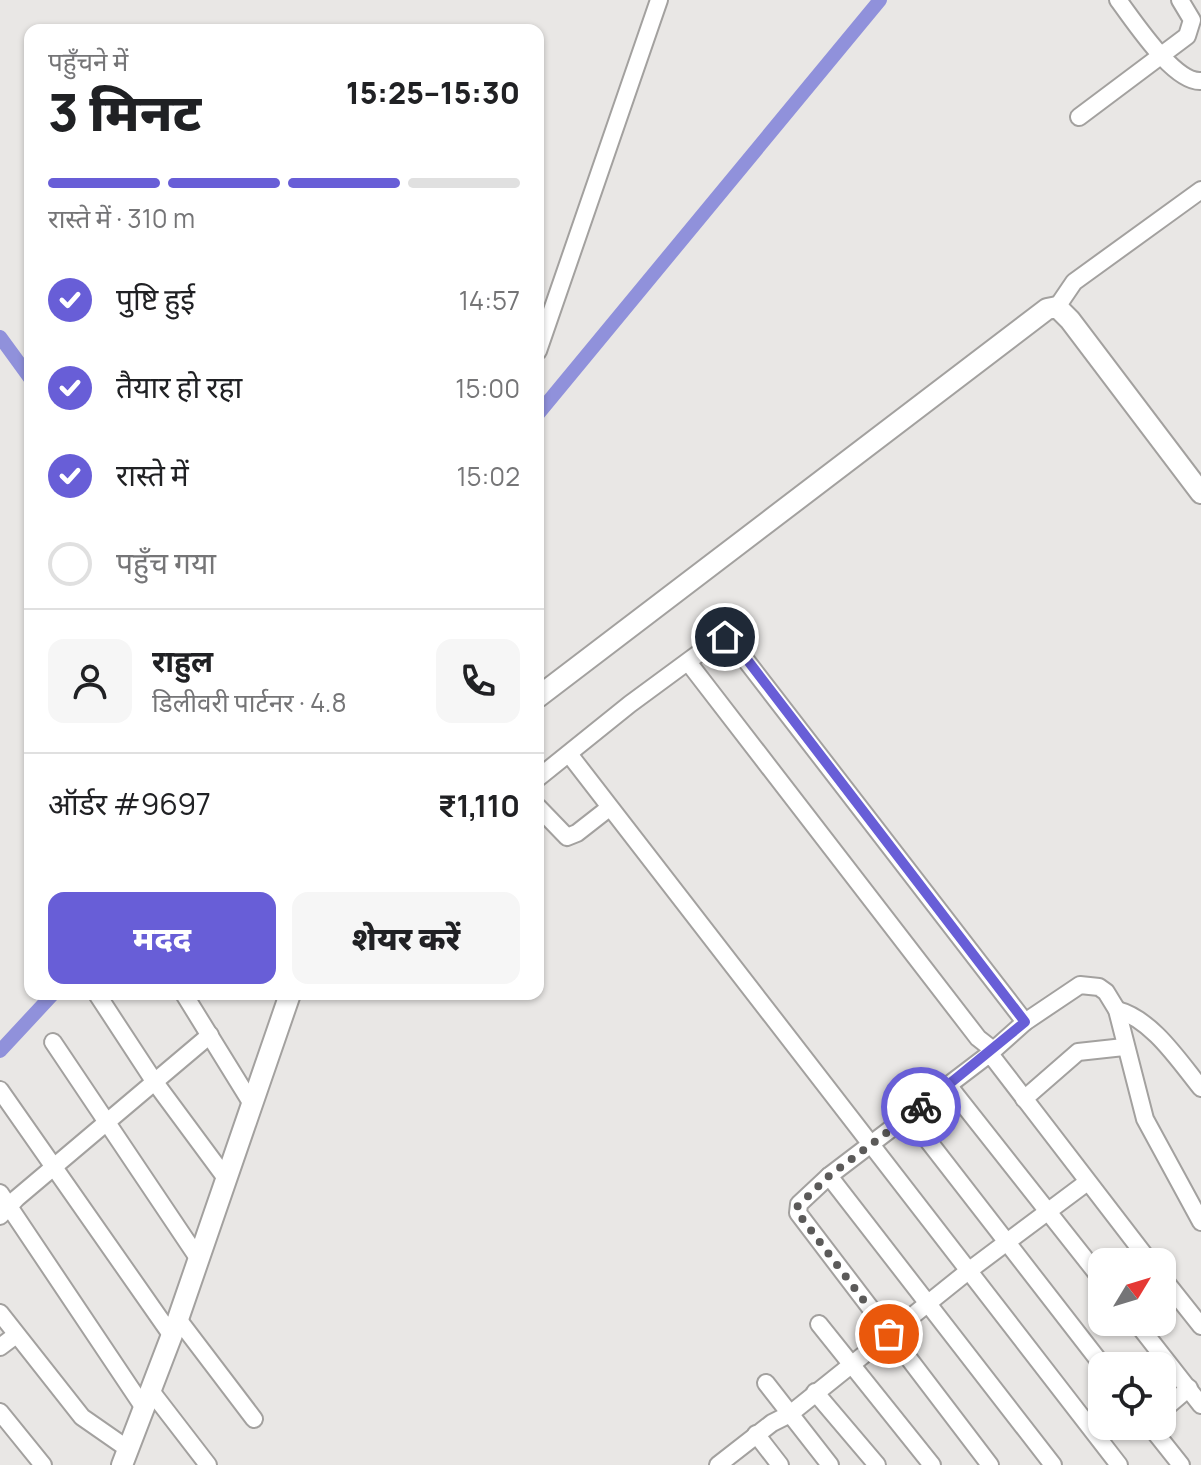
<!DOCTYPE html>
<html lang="hi">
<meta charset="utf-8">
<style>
:root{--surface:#fff;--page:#f6f6f6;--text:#202124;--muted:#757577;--line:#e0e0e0;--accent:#685ed7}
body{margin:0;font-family:Manrope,"Noto Sans Devanagari",sans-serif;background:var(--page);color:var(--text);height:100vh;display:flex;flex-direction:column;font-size:30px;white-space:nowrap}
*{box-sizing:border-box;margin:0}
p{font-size:26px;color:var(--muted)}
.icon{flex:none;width:44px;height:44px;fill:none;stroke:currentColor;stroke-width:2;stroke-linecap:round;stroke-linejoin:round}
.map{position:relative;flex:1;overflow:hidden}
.panel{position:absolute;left:24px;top:24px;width:520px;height:976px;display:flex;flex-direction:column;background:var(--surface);border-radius:16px;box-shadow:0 2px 6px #0004}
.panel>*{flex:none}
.needle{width:52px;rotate:52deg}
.fabs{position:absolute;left:1088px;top:1248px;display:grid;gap:16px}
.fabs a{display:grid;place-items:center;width:88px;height:88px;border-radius:16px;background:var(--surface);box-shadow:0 2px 6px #0004;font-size:40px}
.pin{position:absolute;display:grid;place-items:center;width:68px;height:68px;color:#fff;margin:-34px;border:4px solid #fff;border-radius:50%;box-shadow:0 2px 8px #0007}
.courier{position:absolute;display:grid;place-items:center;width:80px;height:80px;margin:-40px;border:6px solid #685ed7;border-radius:50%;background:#fff;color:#222;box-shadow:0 2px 10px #0007}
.headline em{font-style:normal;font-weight:800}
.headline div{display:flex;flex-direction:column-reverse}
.headline{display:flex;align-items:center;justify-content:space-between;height:136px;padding:0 24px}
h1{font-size:52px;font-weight:800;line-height:60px}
.bar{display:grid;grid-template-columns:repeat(4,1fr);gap:12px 8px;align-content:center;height:96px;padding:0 24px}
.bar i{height:10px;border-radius:6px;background:var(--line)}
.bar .active{background:var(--accent)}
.bar p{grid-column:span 4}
.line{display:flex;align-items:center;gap:20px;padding:0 24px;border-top:2px solid var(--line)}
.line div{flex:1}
.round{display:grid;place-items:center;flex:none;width:84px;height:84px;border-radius:16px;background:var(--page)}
ol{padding:0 24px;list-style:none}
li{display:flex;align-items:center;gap:24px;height:88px}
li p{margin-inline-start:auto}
li .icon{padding:8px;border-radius:50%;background:var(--accent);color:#fff;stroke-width:4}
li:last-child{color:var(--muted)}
li i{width:44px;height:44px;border:4px solid var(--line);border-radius:50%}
.cta{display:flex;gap:16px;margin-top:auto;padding:16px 24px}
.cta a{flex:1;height:92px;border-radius:16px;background:var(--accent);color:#fff;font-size:32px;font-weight:800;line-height:92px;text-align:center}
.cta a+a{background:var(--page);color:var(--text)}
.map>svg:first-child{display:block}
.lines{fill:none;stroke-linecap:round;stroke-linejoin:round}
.canal{stroke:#9091db;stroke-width:14}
.minor-casing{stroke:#a3a19f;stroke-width:20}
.tertiary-casing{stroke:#a3a19f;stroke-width:24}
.minor{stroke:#fff;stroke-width:16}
.tertiary{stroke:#fff;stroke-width:20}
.done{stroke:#5b5a59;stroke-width:8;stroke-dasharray:0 14.4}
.route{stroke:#685ed7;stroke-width:10}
</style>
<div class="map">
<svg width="1201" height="1465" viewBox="0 0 1201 1465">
<rect width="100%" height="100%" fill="#e9e7e5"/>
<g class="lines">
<g class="canal">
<polyline points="0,337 30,378"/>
<polyline points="538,414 880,0"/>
<polyline points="0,1051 53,994"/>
</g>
<defs>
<g id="minor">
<path d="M1118,0c16,21 56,83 83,81"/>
<polyline points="1079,117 1187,36 1192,20 1180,0"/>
<polyline points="1057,307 1074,282 1201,190"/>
<polyline points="538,351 659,0"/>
<polyline points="688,662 978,1038 992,1049"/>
<polyline points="569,754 1119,1465"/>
<polyline points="538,778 630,704 721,637 728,637 1025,1022"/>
<polyline points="538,807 567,837 577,833 609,808"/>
<polyline points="97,994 154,1081 225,1177"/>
<polyline points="184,994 252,1104"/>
<path d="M1117,1010c35,9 62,51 84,78"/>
<polyline points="53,1042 198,1258"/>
<polyline points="988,1055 1025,1022 1080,985 1099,987 1106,992 1117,1010 1145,1119 1201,1222"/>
<polyline points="948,1085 1102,1280"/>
<polyline points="0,1090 172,1336"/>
<polyline points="1024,1099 1078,1052 1124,1047"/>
<polyline points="909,1116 1103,1366"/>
<polyline points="829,1176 1053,1465"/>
<polyline points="0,1193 144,1408"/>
<polyline points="0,1216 17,1198 210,1035"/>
<polyline points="1162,1277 1201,1326"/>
<polyline points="0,1313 82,1417 128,1449"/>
<polyline points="178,1319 254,1419"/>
<polyline points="1136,1322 1201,1405"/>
<polyline points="819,1324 932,1465"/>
<polyline points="0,1347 16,1335"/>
<polyline points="766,1383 830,1465"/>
<polyline points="151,1391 208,1465"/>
<polyline points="815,1392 877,1465"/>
<polyline points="1162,1411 1189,1388"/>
<polyline points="0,1412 43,1465"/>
<polyline points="1150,1426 1181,1465"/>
<polyline points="756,1434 780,1465"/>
<polyline points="718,1465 772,1423 790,1414 967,1272 1086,1183"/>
<polyline points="990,1465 798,1213 799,1204 829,1176 988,1055 994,1059 1150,1262"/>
</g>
<g id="tertiary">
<polyline points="538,697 1047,309 1057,307 1070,320 1201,493"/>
<polyline points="122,1465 178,1319 290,994"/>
</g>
</defs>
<use href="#minor" class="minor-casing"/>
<use href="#tertiary" class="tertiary-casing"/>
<use href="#minor" class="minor"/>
<use href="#tertiary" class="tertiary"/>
</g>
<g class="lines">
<polyline class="done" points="889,1334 798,1213 797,1207 829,1176 921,1107"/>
<polyline class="route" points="725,637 732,640 1025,1022 921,1107"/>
</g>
</svg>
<div class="fabs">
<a><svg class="needle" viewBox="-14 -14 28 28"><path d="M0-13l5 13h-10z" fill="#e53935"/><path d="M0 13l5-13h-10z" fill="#757577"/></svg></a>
<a><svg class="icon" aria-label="locate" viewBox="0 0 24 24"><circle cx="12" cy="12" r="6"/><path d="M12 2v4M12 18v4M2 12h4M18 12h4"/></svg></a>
</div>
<div class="pin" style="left:889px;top:1334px;background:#ea580c"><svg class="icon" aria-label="bag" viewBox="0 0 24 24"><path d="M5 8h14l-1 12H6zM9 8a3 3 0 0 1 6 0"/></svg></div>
<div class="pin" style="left:725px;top:637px;background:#1f2937"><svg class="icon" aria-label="home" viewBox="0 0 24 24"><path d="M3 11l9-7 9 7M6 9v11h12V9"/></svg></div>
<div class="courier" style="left:921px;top:1107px"><svg class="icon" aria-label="bike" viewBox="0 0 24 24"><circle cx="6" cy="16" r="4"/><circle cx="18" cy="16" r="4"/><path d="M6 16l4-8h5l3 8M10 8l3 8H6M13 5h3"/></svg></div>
<section class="panel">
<div class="headline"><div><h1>3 मिनट</h1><p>पहुँचने में</p></div><em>15:25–15:30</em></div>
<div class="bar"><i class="active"></i><i class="active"></i><i class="active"></i><i></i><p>रास्ते में · 310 m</p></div>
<ol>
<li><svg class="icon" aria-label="check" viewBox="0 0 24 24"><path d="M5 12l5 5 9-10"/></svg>पुष्टि हुई<p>14:57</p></li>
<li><svg class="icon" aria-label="check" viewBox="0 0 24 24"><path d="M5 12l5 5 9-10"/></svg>तैयार हो रहा<p>15:00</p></li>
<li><svg class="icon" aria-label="check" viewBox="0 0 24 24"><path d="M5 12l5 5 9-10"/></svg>रास्ते में<p>15:02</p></li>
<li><i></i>पहुँच गया</li>
</ol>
<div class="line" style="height:144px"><a class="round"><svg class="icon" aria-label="person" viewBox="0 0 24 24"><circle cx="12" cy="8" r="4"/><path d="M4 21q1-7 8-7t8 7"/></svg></a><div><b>राहुल</b><p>डिलीवरी पार्टनर · 4.8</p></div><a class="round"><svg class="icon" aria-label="phone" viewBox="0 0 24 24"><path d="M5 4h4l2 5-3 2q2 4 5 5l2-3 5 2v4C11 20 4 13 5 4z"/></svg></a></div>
<div class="line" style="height:104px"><div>ऑर्डर #9697</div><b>₹1,110</b></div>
<div class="cta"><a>मदद</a><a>शेयर करें</a></div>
</section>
</div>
